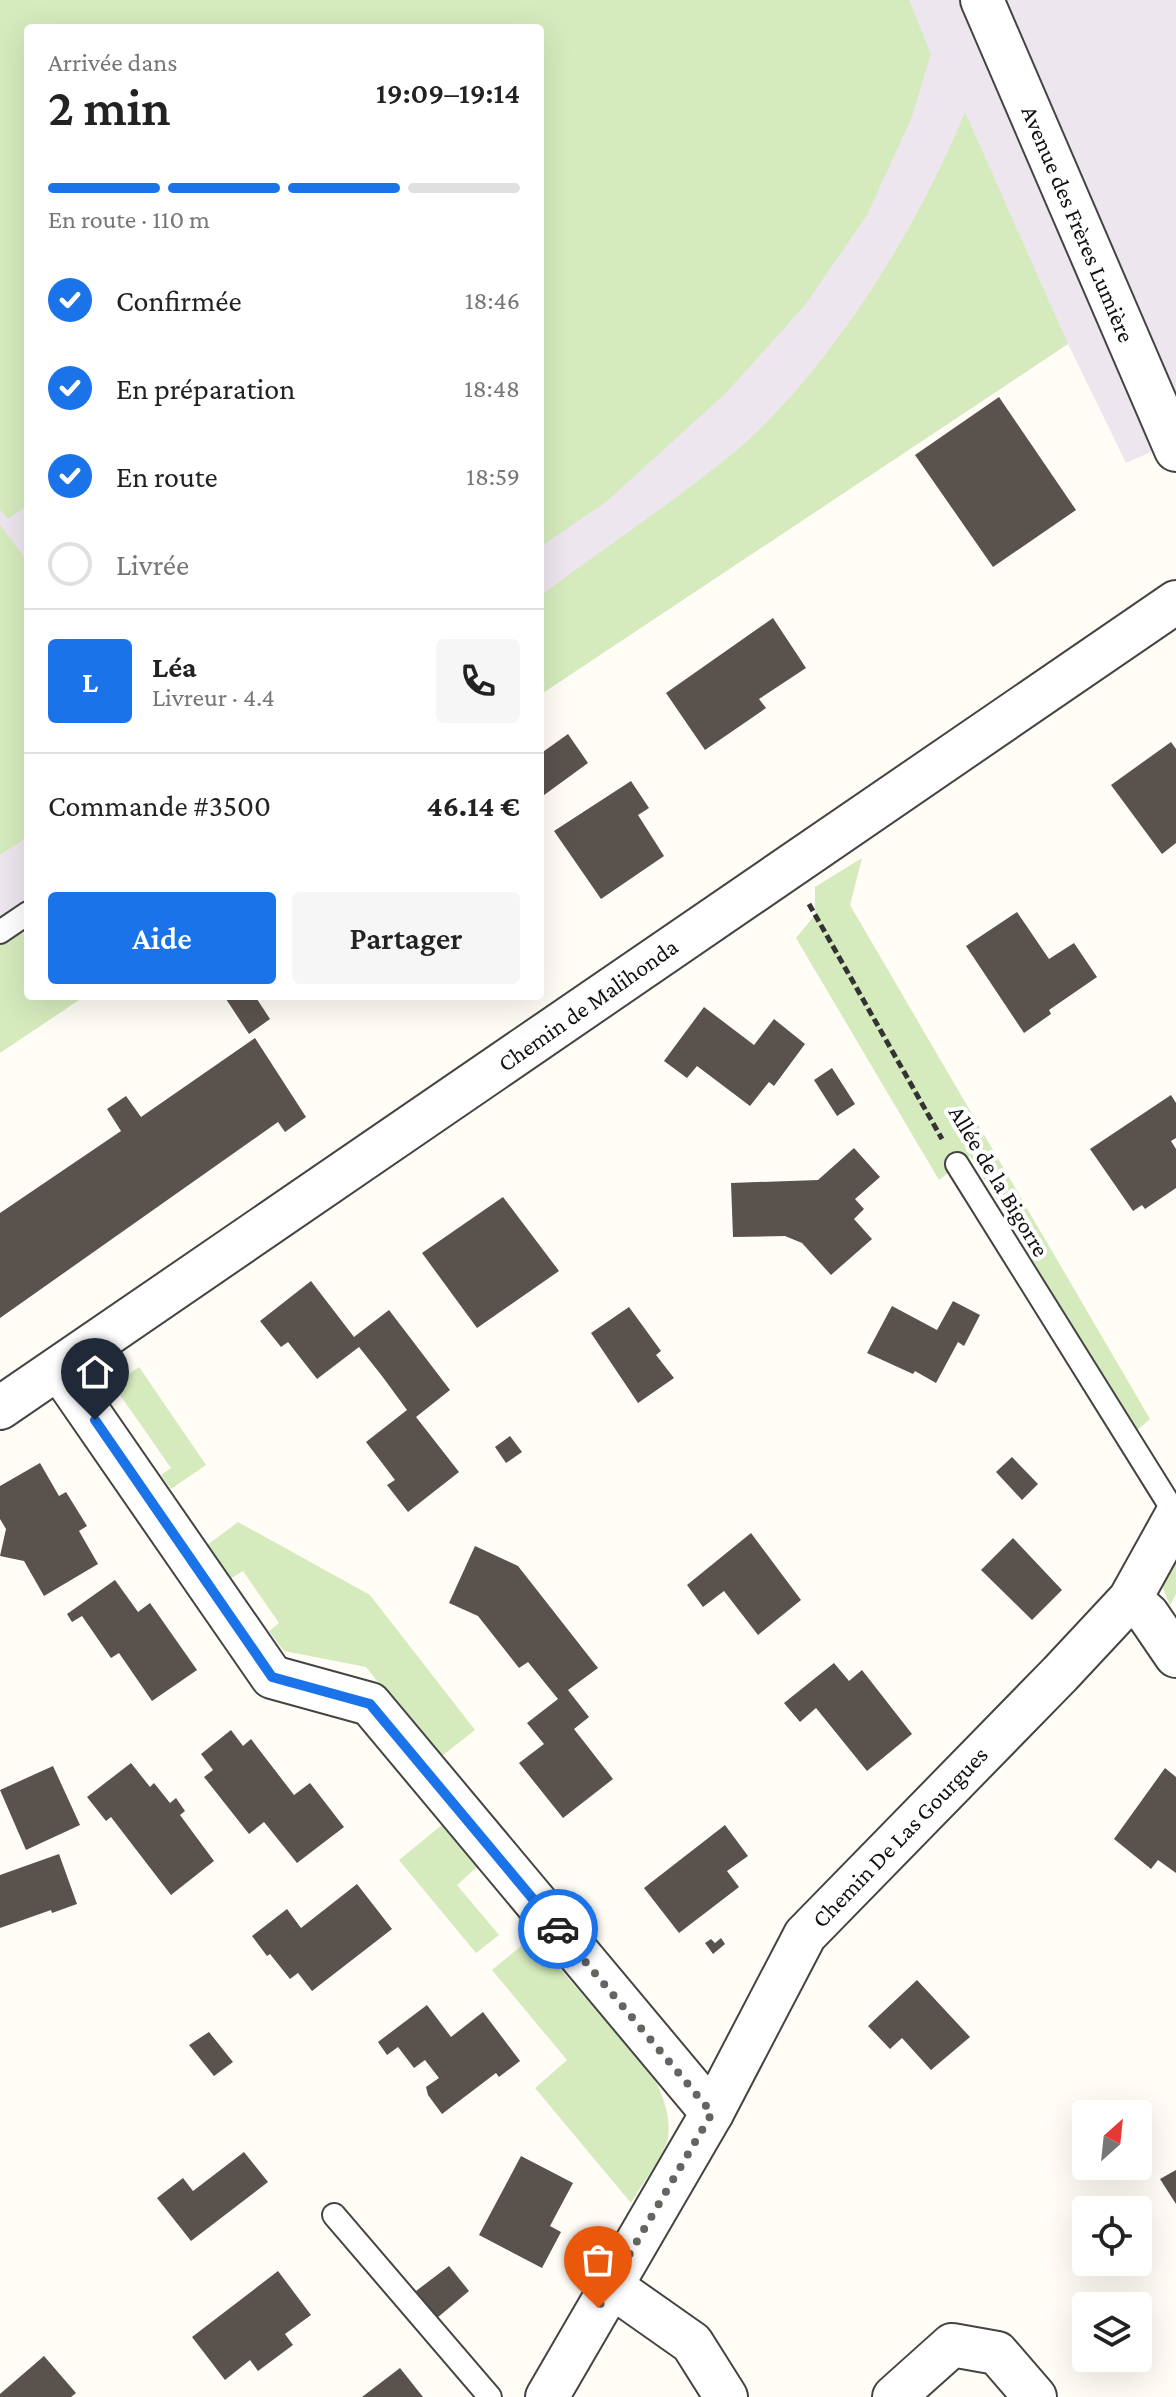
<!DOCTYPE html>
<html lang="fr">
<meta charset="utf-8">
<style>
:root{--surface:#fff;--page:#f6f6f6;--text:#222;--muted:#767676;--line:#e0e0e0;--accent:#1a73e8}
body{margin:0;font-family:"Crimson Pro",serif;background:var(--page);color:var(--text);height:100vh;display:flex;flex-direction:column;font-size:30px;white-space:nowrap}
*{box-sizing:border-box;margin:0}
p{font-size:26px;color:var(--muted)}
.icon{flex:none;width:44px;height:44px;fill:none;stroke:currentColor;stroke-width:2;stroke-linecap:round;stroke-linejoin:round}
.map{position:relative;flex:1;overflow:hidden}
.panel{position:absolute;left:24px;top:24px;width:520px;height:976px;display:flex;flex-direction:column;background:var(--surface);border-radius:8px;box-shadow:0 8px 32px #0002}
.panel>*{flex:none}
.needle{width:52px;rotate:27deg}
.buttons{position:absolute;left:1072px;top:2100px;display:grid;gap:16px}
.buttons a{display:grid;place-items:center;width:80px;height:80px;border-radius:8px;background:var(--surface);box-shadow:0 8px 32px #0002;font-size:40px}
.pin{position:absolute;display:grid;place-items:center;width:68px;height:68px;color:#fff;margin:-82px -34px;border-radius:50% 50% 50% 0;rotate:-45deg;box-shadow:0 0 8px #0007}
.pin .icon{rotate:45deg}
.courier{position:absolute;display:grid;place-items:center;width:80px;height:80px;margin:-40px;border:6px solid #1a73e8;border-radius:50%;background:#fff;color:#222;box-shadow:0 2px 10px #0007}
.head em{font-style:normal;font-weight:600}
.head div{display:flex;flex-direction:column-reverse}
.head{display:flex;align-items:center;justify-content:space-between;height:136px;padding:0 24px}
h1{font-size:52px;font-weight:600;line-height:60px}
.bar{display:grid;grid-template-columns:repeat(4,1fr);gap:12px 8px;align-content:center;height:96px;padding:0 24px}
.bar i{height:10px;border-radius:6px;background:var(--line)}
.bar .current{background:var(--accent)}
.bar p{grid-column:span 4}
.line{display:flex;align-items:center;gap:20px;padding:0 24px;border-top:2px solid var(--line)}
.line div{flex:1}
.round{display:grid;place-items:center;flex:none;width:84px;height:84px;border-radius:8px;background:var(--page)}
ol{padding:0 24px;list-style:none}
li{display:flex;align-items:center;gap:24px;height:88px}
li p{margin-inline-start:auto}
li .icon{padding:8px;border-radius:50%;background:var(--accent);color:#fff;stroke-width:4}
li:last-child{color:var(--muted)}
li i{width:44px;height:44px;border:4px solid var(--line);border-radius:50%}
.action{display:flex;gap:16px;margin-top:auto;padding:16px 24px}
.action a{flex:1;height:92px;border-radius:8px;background:var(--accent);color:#fff;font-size:32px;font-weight:600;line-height:92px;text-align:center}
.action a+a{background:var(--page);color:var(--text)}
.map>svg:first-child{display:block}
.industrial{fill:#eee6ef}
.green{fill:#d5ebbd}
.building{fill:#5a524d}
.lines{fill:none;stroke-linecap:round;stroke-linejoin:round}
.lane-casing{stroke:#444;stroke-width:26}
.street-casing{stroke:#444;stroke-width:46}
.path{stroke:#333;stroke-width:5;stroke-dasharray:8 4;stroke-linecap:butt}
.lane{stroke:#fff;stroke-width:22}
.street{stroke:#fff;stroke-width:42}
.done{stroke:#646461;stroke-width:8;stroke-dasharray:0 14.4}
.route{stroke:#1a73e8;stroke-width:10}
.labels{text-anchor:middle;stroke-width:8;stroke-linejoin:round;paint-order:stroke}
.street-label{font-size:24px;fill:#111;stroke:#fff}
</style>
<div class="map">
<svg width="1176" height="2397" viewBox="0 0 1176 2397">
<rect width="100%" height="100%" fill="#fffdf5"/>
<polygon class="industrial" points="0,0 1176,0 1176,441 1126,463 1068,344 540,694 540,28 28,28 28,996 0,1052"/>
<g class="green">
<polygon points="0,0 909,0 931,54 911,119 867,215 805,305 726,393 606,502 540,547 540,28 28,28 28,505 8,519 0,510"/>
<path d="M965,112l103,232 -528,351v-99c62,-46 126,-89 186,-137 100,-81 191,-229 239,-347z"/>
<polygon points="0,525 28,562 28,837 0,855"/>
<polygon points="862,858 850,905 1150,1419 1135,1432 970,1156 939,1180 796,938 815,915 815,887"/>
<polygon points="28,933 28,996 85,996 0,1053 0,944 18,934"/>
<polygon points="139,1367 206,1465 171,1489 161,1475 171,1468 113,1385"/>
<polygon points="238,1522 370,1595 475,1730 438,1759 366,1667 284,1651 269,1631 279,1623 243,1571 230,1579 206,1546"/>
<polygon points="1176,1552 1176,1594 1170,1606 1161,1583"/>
<polygon points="443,1824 478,1866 457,1885 499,1935 476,1953 399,1860"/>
<path d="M532,1937l120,137c10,19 21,45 15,68 -5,15 -27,45 -36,61l-96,-115 32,-28 -75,-90z"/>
</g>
<g class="building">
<polygon points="999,397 1076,510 993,567 915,455"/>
<polygon points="773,618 806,668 759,699 766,708 705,750 666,693"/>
<polygon points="568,734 588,763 540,798 540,754"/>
<polygon points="1171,742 1176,749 1176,843 1162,854 1111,785"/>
<polygon points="631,781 649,808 638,815 664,856 601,899 554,831"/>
<polygon points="1017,912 1049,959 1074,943 1097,977 1049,1010 1051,1014 1024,1033 966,946"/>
<polygon points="224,996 255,996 270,1019 249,1034"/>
<polygon points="704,1007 754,1045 774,1019 805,1044 774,1086 769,1082 750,1106 697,1066 687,1078 664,1061"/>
<polygon points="255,1038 306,1117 285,1132 278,1122 0,1318 0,1213 121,1131 107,1109 126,1096 141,1117"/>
<polygon points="832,1068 855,1104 837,1116 814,1080"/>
<polygon points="1171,1095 1176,1103 1176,1138 1171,1141 1176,1149 1176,1188 1145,1209 1142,1205 1133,1211 1090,1149"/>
<polygon points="854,1148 880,1177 855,1199 864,1209 854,1219 872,1239 831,1275 802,1243 785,1236 733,1237 731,1183 818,1180"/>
<polygon points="503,1197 559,1271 477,1328 422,1253"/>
<polygon points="311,1281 354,1337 389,1310 450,1390 416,1417 459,1472 408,1512 387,1485 395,1480 366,1442 407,1410 382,1376 359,1347 317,1379 288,1342 281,1347 260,1321"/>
<polygon points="953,1301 980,1315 964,1346 958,1342 936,1383 915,1371 913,1374 867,1353 892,1306 937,1330"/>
<polygon points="629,1307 661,1351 656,1355 674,1378 638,1403 591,1333"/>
<polygon points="510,1436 522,1452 506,1463 495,1447"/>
<polygon points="1012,1457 1038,1484 1022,1500 996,1472"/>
<polygon points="40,1463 59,1496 66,1492 87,1526 79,1531 98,1564 44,1596 24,1561 0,1556 6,1529 0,1519 0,1486"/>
<polygon points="751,1533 801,1600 758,1635 724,1591 703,1607 687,1585"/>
<polygon points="1013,1538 1062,1590 1032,1620 981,1570"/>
<polygon points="475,1546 518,1566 598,1668 568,1690 589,1717 574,1729 613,1779 563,1818 519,1763 544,1744 527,1723 558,1699 528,1662 519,1668 478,1616 449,1603"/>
<polygon points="115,1580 138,1612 150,1603 197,1670 152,1701 119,1653 111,1658 82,1616 72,1622 67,1614"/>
<polygon points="834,1663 849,1681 862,1670 912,1734 867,1771 816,1708 800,1722 784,1703"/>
<polygon points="231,1730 243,1746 251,1739 294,1795 310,1783 344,1827 297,1863 264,1822 249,1834 204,1777 213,1770 201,1754"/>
<polygon points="131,1763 150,1787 154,1783 170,1803 176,1798 185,1811 180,1815 214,1861 171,1895 111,1817 106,1821 87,1797"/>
<polygon points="53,1766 80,1825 26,1850 0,1790"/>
<polygon points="1165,1768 1176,1777 1176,1873 1158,1860 1151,1869 1114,1839"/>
<polygon points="725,1825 748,1856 727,1871 739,1887 679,1933 644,1888"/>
<polygon points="59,1854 77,1904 52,1913 51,1910 0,1928 0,1875"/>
<polygon points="357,1884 392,1929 312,1991 298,1973 290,1979 270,1954 267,1956 252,1936 287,1909 301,1928"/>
<polygon points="721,1938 725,1944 713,1954 705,1943 711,1939 715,1943"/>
<polygon points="917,1980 970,2037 931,2070 902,2038 890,2049 868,2026"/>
<polygon points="427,2005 451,2037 483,2012 520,2061 499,2077 496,2073 442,2114 428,2095 426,2087 439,2078 425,2060 414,2068 398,2047 387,2055 378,2042"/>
<polygon points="209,2032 233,2062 214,2076 189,2045"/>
<polygon points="244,2152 268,2182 191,2241 157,2198 183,2178 193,2191"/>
<polygon points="521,2156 573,2183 550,2226 561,2232 542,2268 479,2235"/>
<polygon points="1176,2170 1176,2204 1160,2179"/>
<polygon points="449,2266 469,2291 437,2318 416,2291"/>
<polygon points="278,2271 311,2315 285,2334 293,2345 258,2371 250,2360 225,2380 192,2337"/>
<polygon points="44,2356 76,2393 71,2397 0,2397 0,2394"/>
<polygon points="400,2368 423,2397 362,2397"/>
</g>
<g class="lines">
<defs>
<g id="lane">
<polyline points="0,932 28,913"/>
<polyline points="957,1164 1176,1515"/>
<polyline points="334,2215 490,2397"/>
</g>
<g id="street">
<polyline points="982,0 1176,450"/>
<polyline points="59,1369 272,1677 370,1704 712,2113"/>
<polyline points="0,1408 1176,602"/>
<polyline points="1130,1599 1148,1615 1176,1656"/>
<polyline points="611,2286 692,2343 726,2397"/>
<polyline points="547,2397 712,2113 805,1935 1060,1674 1130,1599 1176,1516"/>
<polyline points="894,2397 952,2345 997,2353 1035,2397"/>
</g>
</defs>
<use href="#lane" class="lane-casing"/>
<use href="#street" class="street-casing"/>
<polyline class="path" points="809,904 942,1139"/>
<use href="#lane" class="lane"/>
<use href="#street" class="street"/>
</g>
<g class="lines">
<polyline class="done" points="558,1929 712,2113 598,2308"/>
<polyline class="route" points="95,1420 272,1677 370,1704 558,1929"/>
</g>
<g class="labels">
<g class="street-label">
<text transform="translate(1078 224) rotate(67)" y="8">Avenue des Frères Lumière</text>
<text transform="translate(588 1005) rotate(-35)" y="8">Chemin de Malihonda</text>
<text transform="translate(999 1181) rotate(59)" y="8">Allée de la Bigorre</text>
<text transform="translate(900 1837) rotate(-46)" y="8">Chemin De Las Gourgues</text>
</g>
</g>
</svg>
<div class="buttons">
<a><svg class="needle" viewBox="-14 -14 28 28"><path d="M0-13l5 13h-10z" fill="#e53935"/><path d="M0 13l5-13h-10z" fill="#767676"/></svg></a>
<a><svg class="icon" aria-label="locate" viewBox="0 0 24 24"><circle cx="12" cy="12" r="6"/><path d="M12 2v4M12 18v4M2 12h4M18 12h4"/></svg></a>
<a><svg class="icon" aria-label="layers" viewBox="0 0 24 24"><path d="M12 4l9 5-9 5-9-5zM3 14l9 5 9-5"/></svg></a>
</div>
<div class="pin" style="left:598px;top:2308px;background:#ea580c"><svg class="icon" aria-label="bag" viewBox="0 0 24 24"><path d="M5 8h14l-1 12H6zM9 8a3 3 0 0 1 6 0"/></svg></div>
<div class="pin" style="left:95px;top:1420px;background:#1f2937"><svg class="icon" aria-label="home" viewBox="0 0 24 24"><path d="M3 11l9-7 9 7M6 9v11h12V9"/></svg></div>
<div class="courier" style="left:558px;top:1929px"><svg class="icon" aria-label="car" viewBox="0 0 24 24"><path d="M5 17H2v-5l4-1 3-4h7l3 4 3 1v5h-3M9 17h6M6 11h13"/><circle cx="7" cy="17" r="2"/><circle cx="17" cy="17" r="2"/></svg></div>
<section class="panel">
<div class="head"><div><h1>2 min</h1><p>Arrivée dans</p></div><em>19:09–19:14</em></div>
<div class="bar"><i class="current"></i><i class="current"></i><i class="current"></i><i></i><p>En route · 110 m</p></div>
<ol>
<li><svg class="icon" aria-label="check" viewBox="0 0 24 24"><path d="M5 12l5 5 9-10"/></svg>Confirmée<p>18:46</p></li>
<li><svg class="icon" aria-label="check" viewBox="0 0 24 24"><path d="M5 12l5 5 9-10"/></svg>En préparation<p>18:48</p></li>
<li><svg class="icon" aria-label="check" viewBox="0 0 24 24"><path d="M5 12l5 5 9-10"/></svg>En route<p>18:59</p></li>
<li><i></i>Livrée</li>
</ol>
<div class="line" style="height:144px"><b class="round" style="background:var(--accent);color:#fff">L</b><div><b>Léa</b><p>Livreur · 4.4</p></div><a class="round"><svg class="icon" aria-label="phone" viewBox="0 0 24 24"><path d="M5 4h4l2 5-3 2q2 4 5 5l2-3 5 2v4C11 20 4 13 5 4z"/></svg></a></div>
<div class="line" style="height:104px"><div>Commande #3500</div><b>46.14 €</b></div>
<div class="action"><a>Aide</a><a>Partager</a></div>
</section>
</div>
